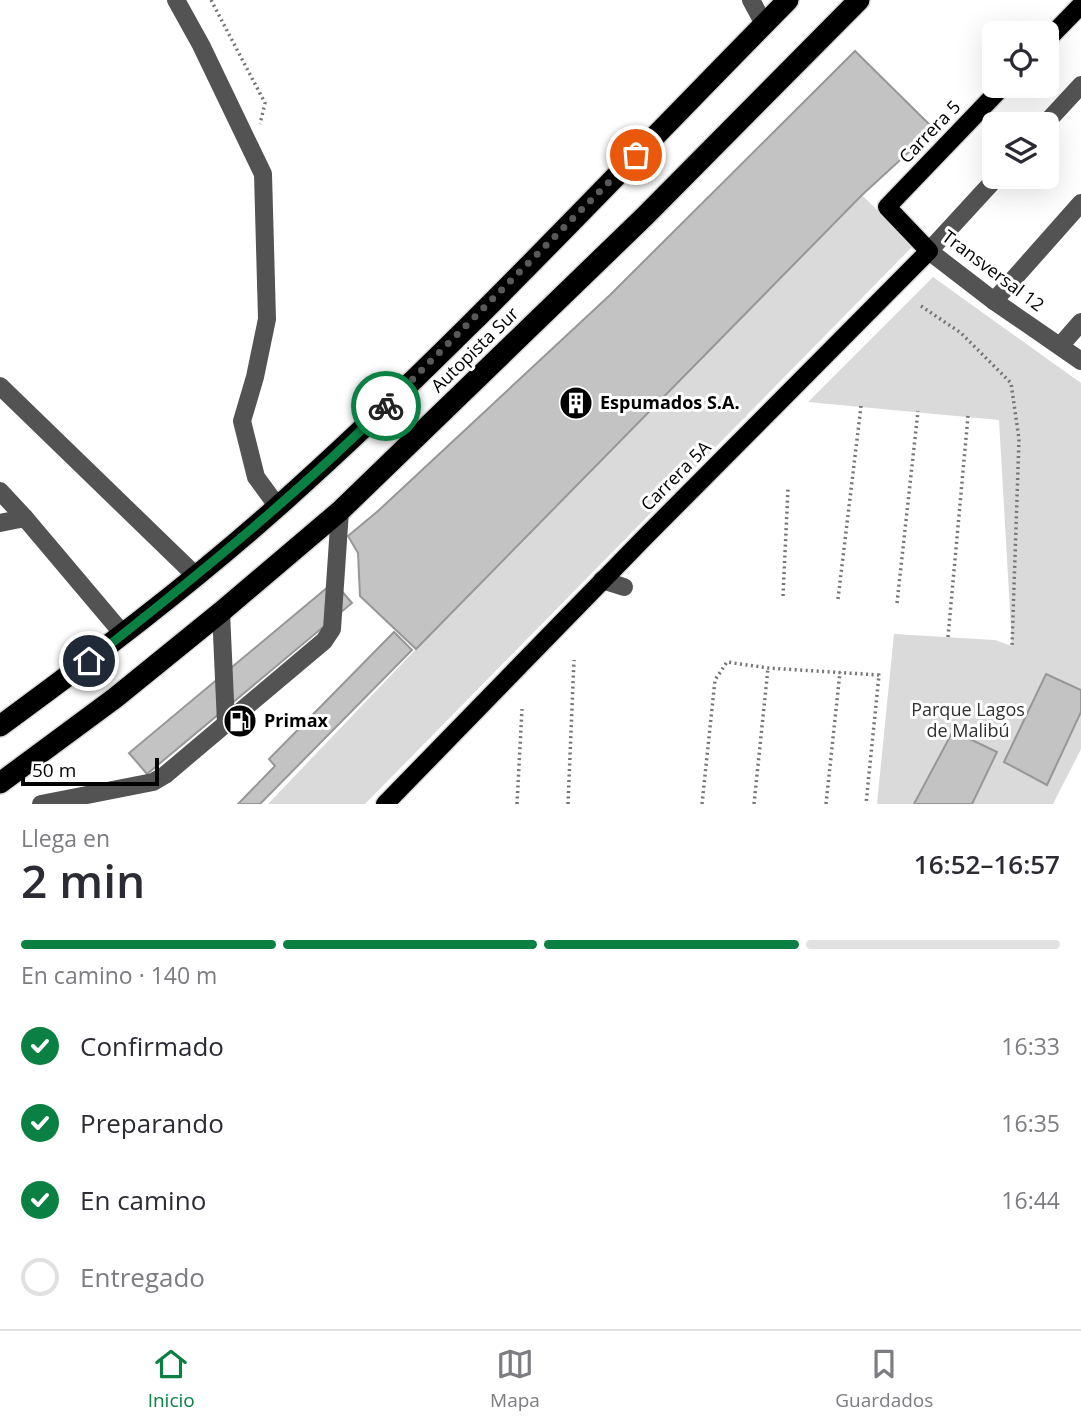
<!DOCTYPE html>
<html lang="es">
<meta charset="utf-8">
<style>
:root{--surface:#fff;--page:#f2f2f3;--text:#2b2b33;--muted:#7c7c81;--line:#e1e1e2;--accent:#0b8043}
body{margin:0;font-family:"Open Sans",sans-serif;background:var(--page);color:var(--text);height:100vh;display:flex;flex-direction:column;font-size:26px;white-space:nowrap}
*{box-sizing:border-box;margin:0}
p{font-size:23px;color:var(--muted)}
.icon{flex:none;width:38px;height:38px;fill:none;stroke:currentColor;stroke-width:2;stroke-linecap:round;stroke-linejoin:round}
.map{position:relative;height:804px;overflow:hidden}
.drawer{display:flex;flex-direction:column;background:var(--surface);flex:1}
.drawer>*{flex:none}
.controls{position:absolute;left:982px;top:21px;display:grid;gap:14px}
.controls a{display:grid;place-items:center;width:77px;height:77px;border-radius:10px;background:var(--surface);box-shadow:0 7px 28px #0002;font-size:35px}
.scale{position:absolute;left:21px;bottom:18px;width:138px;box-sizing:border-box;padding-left:7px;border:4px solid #000;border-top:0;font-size:19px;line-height:24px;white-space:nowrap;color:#000;-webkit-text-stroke:5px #fff;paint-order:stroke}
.pin{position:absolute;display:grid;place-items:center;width:60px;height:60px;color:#fff;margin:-30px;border:4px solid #fff;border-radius:50%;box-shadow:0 2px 7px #0007}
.courier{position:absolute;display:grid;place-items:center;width:70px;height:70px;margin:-35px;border:5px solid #0b8043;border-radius:50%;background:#fff;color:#222;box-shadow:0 2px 9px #0007}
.summary em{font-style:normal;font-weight:600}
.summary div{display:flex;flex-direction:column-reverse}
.summary{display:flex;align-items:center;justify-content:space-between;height:119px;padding:0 21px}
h1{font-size:46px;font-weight:600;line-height:52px}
.bar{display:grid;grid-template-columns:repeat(4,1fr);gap:10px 7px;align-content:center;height:84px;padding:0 21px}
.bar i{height:9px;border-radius:5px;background:var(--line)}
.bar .active{background:var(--accent)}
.bar p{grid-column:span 4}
ol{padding:0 21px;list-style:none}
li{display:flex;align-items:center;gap:21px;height:77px}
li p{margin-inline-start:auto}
li .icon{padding:7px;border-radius:50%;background:var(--accent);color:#fff;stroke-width:4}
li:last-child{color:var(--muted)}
li i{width:38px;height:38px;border:4px solid var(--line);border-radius:50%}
.menu{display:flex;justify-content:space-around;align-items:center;height:98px;border-top:2px solid var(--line);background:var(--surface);font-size:19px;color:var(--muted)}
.menu a{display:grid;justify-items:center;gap:4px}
.menu .active{color:var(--accent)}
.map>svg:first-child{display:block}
.green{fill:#dadada}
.building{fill:#c3c3c3;stroke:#979797;stroke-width:2}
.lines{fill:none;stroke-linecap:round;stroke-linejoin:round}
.major-casing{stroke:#dbdbdb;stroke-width:21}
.highway-casing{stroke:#dbdbdb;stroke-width:24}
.path{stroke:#757575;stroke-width:3.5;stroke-dasharray:2 3.5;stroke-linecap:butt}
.minor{stroke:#535353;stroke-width:18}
.major{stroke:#000;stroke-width:18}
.highway{stroke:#000;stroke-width:21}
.done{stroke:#595959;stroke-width:7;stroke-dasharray:0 12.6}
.route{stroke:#0b8043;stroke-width:9}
.labels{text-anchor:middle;stroke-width:6;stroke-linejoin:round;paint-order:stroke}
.street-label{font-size:18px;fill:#000;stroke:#fff}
.poi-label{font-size:18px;font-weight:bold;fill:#000;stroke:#fff;text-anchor:start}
.park-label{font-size:18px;fill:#313131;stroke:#fff}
</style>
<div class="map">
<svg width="1081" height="804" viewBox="0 0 1081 804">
<rect width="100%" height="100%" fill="#fff"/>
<g class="green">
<polygon points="862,195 913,246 365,804 268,804 416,649"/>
<polygon points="933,277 1081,383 1081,749 1053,804 877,804 894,634 995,640 1012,646 999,420 808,402"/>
</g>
<g class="building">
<polygon points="855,51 934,129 862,195 416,649 360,596 358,553 348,536 378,511 610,295"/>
<polygon points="334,582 352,603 147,774 129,753"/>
<polygon points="394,632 412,650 260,804 238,804 275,766 269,759"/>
<polygon points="1046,674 1081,690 1081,712 1047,785 1004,762"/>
<polygon points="953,731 997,752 972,804 914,804"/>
</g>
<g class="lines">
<defs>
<g id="major">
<polyline points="1046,41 1081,5"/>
<polyline points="385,804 646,536 929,251 887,207 1003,86"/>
</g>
<g id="highway">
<path d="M0,726c94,-69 187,-139 275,-217 180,-160 344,-338 513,-509"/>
<polyline points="0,783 115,698 221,612 340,511 645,216 859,0"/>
</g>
</defs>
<use href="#major" class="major-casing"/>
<use href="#highway" class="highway-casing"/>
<g class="path">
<polyline points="211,0 265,103 260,124"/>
<polyline points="921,306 961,333 1011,383 1019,439 1012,646"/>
<polyline points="783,596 788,489"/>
<polyline points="838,599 861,406"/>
<polyline points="897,603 918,411"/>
<polyline points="948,637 968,416"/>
<polyline points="517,804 522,709"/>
<polyline points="568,804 574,660"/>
<polyline points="702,804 715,680 727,662 768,668 879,675 866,804"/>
<polyline points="754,804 768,668"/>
<polyline points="826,804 840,672"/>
</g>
<g class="minor">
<polyline points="176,0 201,45 263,174 267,319 255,377 242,421 256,477 278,507"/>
<polyline points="751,0 764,24"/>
<polyline points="1045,124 1081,85"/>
<polyline points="997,177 929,251 994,301 1081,361"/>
<polyline points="994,301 1081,203"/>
<polyline points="1060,346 1081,322"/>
<polyline points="0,386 196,576"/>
<polyline points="0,491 25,518"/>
<polyline points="0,523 25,518 123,634"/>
<polyline points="602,580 624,587"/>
<polyline points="221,612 226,723"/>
<polyline points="41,804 153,782 165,775 324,641 332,629 340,511"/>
</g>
<use href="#major" class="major"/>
<use href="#highway" class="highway"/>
</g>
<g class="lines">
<polyline class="done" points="386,406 636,155"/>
<path class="route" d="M89,661c103,-81 204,-163 297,-255"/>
</g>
<defs>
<symbol id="building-disc" viewBox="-11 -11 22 22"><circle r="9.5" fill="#000" stroke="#fff"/><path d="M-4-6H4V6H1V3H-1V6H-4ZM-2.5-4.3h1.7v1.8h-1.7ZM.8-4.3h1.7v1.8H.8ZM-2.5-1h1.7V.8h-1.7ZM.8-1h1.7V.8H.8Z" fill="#fff"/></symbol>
<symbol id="fuel-disc" viewBox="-11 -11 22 22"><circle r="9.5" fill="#000" stroke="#fff"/><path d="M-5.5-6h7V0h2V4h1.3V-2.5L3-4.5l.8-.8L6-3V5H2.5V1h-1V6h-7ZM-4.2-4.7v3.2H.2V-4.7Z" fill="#fff"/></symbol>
</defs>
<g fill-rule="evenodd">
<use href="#building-disc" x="557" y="384" width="38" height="38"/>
<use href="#fuel-disc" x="221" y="702" width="38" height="38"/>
</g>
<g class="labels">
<g class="street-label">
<text transform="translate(930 132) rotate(-46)" y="6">Carrera 5</text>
<text transform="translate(993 271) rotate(37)" y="6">Transversal 12</text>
<text transform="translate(475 350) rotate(-44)" y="6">Autopista Sur</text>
<text transform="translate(676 476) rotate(-45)" y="6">Carrera 5A</text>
</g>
<g class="poi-label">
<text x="600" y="409">Espumados S.A.</text>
<text x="264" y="727">Primax</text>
</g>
<g class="park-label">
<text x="968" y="716">Parque Lagos<tspan x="968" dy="21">de Malibú</tspan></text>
</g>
</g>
</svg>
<div class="controls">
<a><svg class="icon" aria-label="locate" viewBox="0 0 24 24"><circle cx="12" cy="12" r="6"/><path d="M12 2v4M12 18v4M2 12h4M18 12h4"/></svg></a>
<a><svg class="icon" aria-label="layers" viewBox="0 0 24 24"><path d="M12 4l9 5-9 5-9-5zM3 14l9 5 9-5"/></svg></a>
</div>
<div class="scale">50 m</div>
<div class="pin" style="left:636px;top:155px;background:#ea580c"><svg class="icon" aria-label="bag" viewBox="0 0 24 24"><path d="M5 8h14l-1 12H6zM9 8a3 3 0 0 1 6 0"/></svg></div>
<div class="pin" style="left:89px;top:661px;background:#1f2937"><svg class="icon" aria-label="home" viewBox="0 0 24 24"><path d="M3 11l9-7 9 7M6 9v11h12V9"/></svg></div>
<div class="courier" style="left:386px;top:406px"><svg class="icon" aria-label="bike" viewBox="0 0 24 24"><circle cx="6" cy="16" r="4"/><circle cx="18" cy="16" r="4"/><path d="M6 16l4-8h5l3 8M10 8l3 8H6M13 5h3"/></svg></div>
</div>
<section class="drawer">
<div class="summary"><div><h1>2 min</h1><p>Llega en</p></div><em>16:52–16:57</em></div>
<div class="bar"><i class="active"></i><i class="active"></i><i class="active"></i><i></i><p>En camino · 140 m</p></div>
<ol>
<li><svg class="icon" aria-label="check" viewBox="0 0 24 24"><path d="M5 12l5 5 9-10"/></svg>Confirmado<p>16:33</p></li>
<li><svg class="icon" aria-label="check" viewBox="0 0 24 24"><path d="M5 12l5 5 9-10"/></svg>Preparando<p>16:35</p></li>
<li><svg class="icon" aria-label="check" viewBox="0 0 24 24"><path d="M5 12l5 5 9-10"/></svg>En camino<p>16:44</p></li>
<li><i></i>Entregado</li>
</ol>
</section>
<nav class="menu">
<a class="active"><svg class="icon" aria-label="home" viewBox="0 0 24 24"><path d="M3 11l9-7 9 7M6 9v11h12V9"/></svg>Inicio</a>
<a><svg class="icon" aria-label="map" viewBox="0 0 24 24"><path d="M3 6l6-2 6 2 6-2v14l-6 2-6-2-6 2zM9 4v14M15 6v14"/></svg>Mapa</a>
<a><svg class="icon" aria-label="saved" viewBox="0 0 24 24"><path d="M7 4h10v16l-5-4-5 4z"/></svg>Guardados</a>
</nav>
